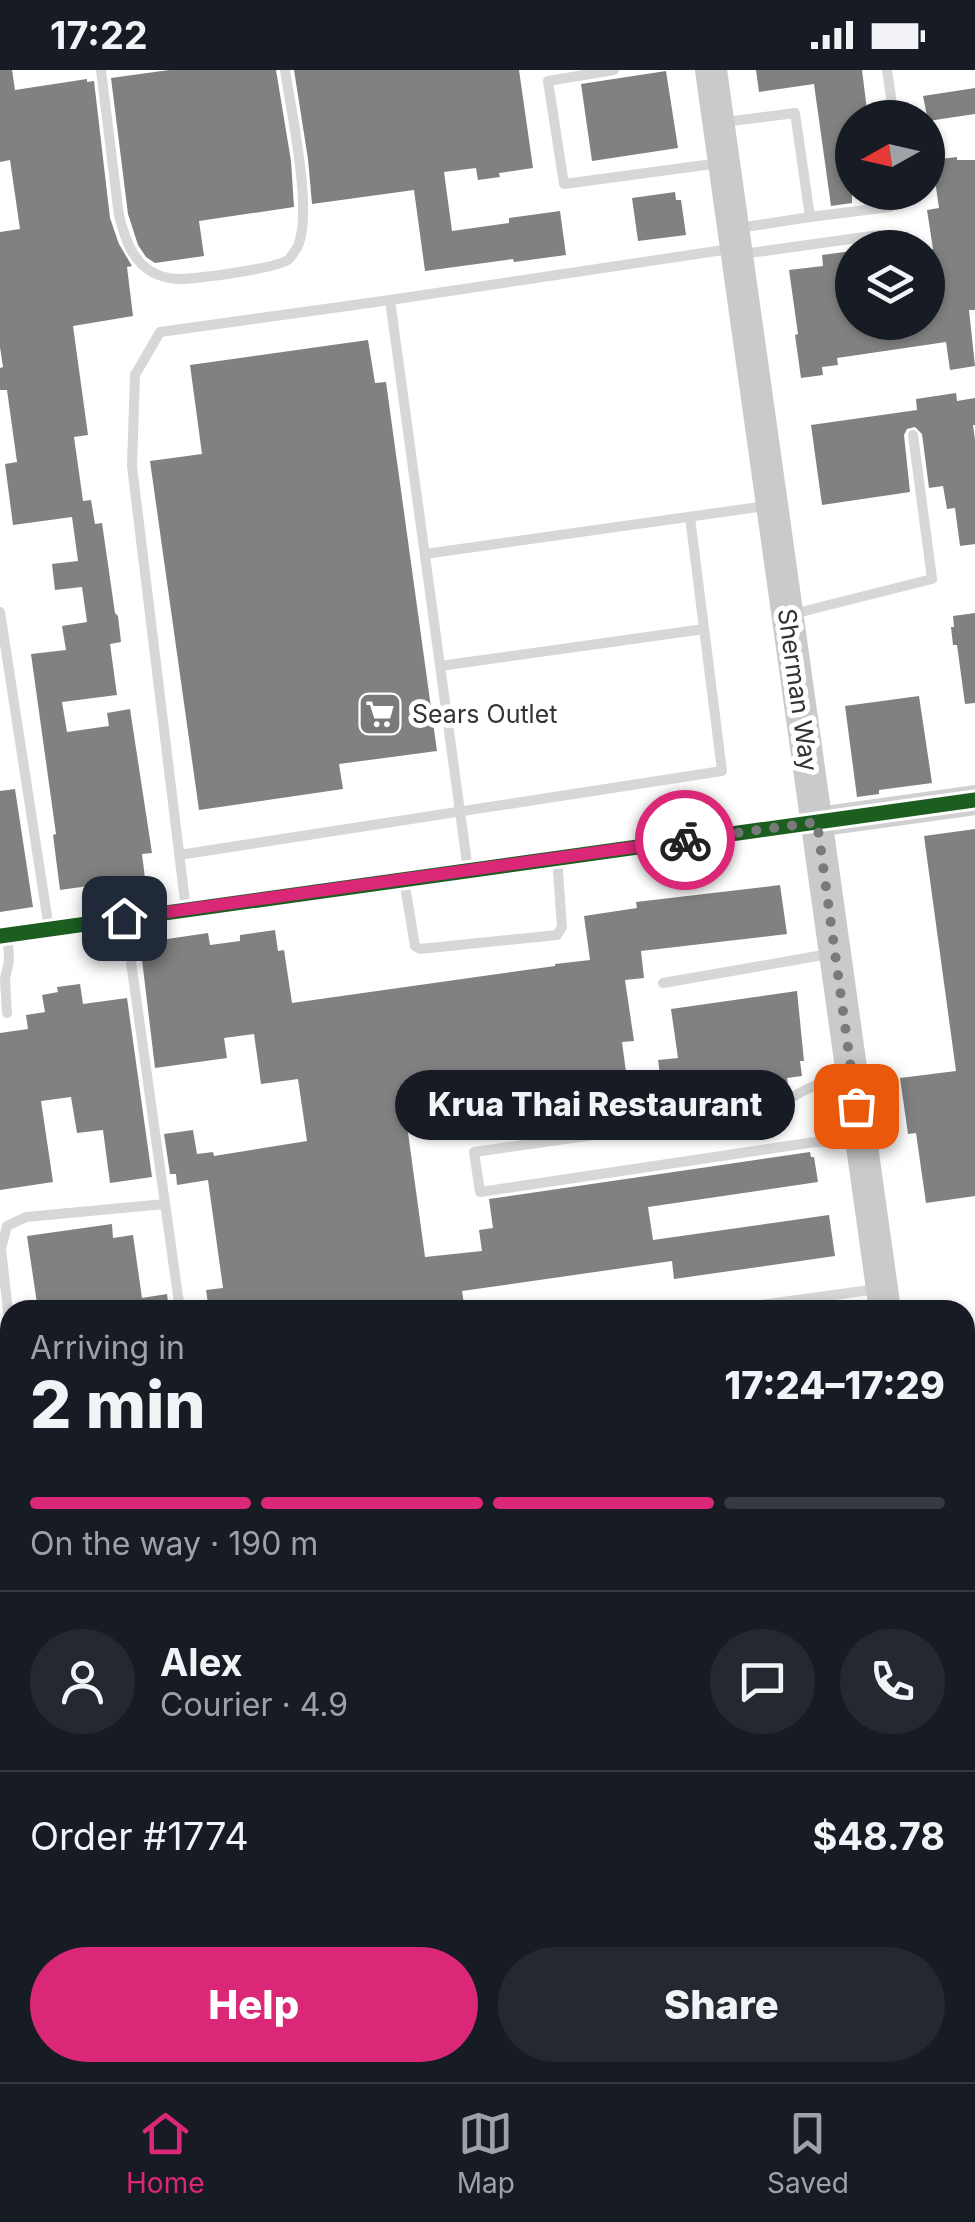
<!DOCTYPE html>
<meta charset="utf-8">
<style>
:root{--surface:#171b24;--page:#242831;--text:#f1f3f6;--muted:#9ea1a6;--line:#363941;--accent:#db2777}
body{margin:0;font-family:Inter,sans-serif;background:var(--page);color:var(--text);height:100vh;display:flex;flex-direction:column;font-size:38px;white-space:nowrap}
*{box-sizing:border-box;margin:0}
p{font-size:32px;color:var(--muted)}
.icon{flex:none;width:55px;height:55px;fill:none;stroke:currentColor;stroke-width:2;stroke-linecap:round;stroke-linejoin:round}
.map{position:relative;flex:1;overflow:hidden}
.panel{position:absolute;left:0px;top:1230px;width:975px;height:782px;display:flex;flex-direction:column;background:var(--surface);border-radius:30px 30px 0 0;box-shadow:0 2px 8px #0004}
.panel>*{flex:none}
.needle{width:65px;rotate:262deg}
.buttons{position:absolute;left:835px;top:30px;display:grid;gap:20px}
.buttons a{display:grid;place-items:center;width:110px;height:110px;border-radius:50%;background:var(--surface);box-shadow:0 2px 8px #0004;font-size:50px}
.pin{position:absolute;display:grid;place-items:center;width:85px;height:85px;color:#fff;margin:-42px;border-radius:20px;box-shadow:0 5px 15px #0006}
.courier{position:absolute;display:grid;place-items:center;width:100px;height:100px;margin:-50px;border:8px solid #db2777;border-radius:50%;background:#fff;color:#222;box-shadow:0 2px 12px #0007}
.bubble{position:absolute;height:70px;border-radius:35px;background:var(--surface);box-shadow:0 2px 8px #0004;font-size:32px;font-weight:800;line-height:70px;text-align:center}
.summary em{font-style:normal;font-weight:800}
.summary div{display:flex;flex-direction:column-reverse}
.summary{display:flex;align-items:center;justify-content:space-between;height:170px;padding:0 30px}
h1{font-size:65px;font-weight:800;line-height:75px}
.bar{display:grid;grid-template-columns:repeat(4,1fr);gap:15px 10px;align-content:center;height:120px;padding:0 30px}
.bar i{height:12px;border-radius:8px;background:var(--line)}
.bar .active{background:var(--accent)}
.bar p{grid-column:span 4}
.line{display:flex;align-items:center;gap:25px;padding:0 30px;border-top:2px solid var(--line)}
.line div{flex:1}
.round{display:grid;place-items:center;flex:none;width:105px;height:105px;border-radius:52px;background:var(--page)}
.cta{display:flex;gap:20px;margin-top:auto;padding:20px 30px}
.cta a{flex:1;height:115px;border-radius:60px;background:var(--accent);color:#fff;font-size:40px;font-weight:800;line-height:115px;text-align:center}
.cta a+a{background:var(--page);color:var(--text)}
.status{display:flex;justify-content:space-between;align-items:center;height:70px;padding:0 50px;background:var(--surface);direction:ltr}
.status svg{height:28px;fill:currentColor}
.menu{display:flex;justify-content:space-around;align-items:center;height:140px;border-top:2px solid var(--line);background:var(--surface);font-size:28px;color:var(--muted)}
.menu a{display:grid;justify-items:center;gap:5px}
.menu .active{color:var(--accent)}
.map>svg:first-child{display:block}
.building{fill:#818181}
.lines{fill:none;stroke-linecap:round;stroke-linejoin:round}
.lane{stroke:#d7d7d7;stroke-width:10}
.street{stroke:#d7d7d7;stroke-width:20}
.secondary{stroke:#d0d0d0;stroke-width:30}
.primary{stroke:#cacaca;stroke-width:32}
.cycleway-casing{stroke:#fff;stroke-width:21}
.cycleway{stroke:#1b5e20;stroke-width:15}
.done{stroke:#7a7a7a;stroke-width:10;stroke-dasharray:0 18}
.route{stroke:#db2777;stroke-width:12}
.labels{text-anchor:middle;stroke-width:10;stroke-linejoin:round;paint-order:stroke}
.street-label{font-size:25px;fill:#333;stroke:#fff}
.poi-label{font-size:25px;fill:#333;stroke:#fff;text-anchor:start}
</style>
<div class="status"><b>17:22</b><svg viewBox="0 0 49 12"><path d="M0 12V9h3v3zM5 12V6h3v6zM10 12V3h3v9zM15 12V0h3v12zM26 1h20v11H26zM47 4h2v5h-2z"/></svg></div>
<div class="map">
<svg width="975" height="2012" viewBox="0 0 975 2012">
<rect width="100%" height="100%" fill="#fff"/>
<g class="building">
<polygon points="0,0 12,0 15,20 87,9 87,12 94,11 110,148 119,174 132,196 127,197 133,246 73,256 88,365 74,367 83,431 91,430 95,454 102,453 115,543 118,546 121,572 110,574 117,625 62,632 67,662 109,656 107,643 130,639 152,783 142,784 145,808 60,820 53,765 56,764 31,584 66,580 62,556 87,552 82,517 55,520 52,494 78,491 72,447 13,455 5,394 17,392 7,320 0,320 0,298 3,297 0,277 0,162 20,159 10,90 0,92"/>
<polygon points="169,0 276,0 291,91 294,137 199,151 204,186 155,193 146,187 138,175 128,144 111,8"/>
<polygon points="294,0 519,0 533,98 499,103 500,107 478,110 476,98 444,102 452,161 509,153 509,148 560,141 566,185 514,192 513,189 425,201 414,120 312,134 308,89"/>
<polygon points="756,0 862,0 868,48 852,48 852,133 831,136 814,14 759,22"/>
<polygon points="666,1 678,78 592,91 581,14"/>
<polygon points="975,18 975,44 928,51 923,26"/>
<polygon points="957,87 957,90 975,90 975,240 969,240 975,296 950,300 946,272 837,288 838,295 822,297 823,305 801,308 795,265 798,264 789,200 823,196 822,185 852,181 852,252 928,252 928,180 933,179 927,140 939,138 932,90"/>
<polygon points="675,122 676,130 681,130 686,165 638,171 632,128"/>
<polygon points="368,270 375,313 386,312 437,681 339,694 343,719 199,740 150,391 202,384 190,295"/>
<polygon points="956,323 957,331 975,328 975,355 973,355 975,370 975,474 960,476 955,438 947,439 943,416 929,418 922,364 915,357 907,359 904,365 910,422 822,435 811,355 917,340 916,329"/>
<polygon points="975,543 975,633 965,634 957,575 953,575 951,557 954,557 953,546"/>
<polygon points="919,626 932,713 879,720 879,724 857,727 845,636"/>
<polygon points="15,719 33,837 0,842 0,721"/>
<polygon points="975,759 975,1126 926,1133 916,1063 908,1064 900,1008 956,1001 924,766"/>
<polygon points="780,815 787,864 641,881 644,908 625,910 634,971 622,972 628,1017 661,1012 658,990 678,988 671,939 797,921 804,991 800,991 802,1006 787,1008 788,1014 776,1015 777,1021 765,1022 766,1026 480,1066 476,1038 406,1048 425,1187 482,1181 479,1160 493,1158 489,1129 810,1082 811,1087 814,1087 818,1112 648,1137 653,1170 829,1145 835,1186 674,1209 672,1191 462,1221 465,1240 209,1240 206,1220 223,1218 208,1110 177,1115 176,1104 170,1104 164,1064 193,1060 197,1084 213,1082 214,1086 307,1071 298,1009 261,1014 254,964 224,968 227,988 155,998 140,873 208,863 210,875 240,871 240,865 275,860 278,881 284,880 292,933 555,896 555,894 590,890 584,846 637,838 636,832"/>
<polygon points="80,914 83,934 127,928 152,1107 110,1113 103,1060 77,1063 71,1027 41,1031 53,1112 0,1120 0,963 28,959 26,945 45,942 42,925 58,922 57,917"/>
<polygon points="112,1154 113,1168 133,1165 142,1228 167,1224 169,1240 38,1240 27,1166"/>
</g>
<g class="lines">
<g class="lane">
<path d="M101,0l18,146c6,22 13,46 35,57 7,4 14,5 22,6 19,0 101,-10 113,-20 2,-2 8,-11 9,-13 15,-35 -7,-135 -13,-176"/>
<polyline points="614,0 548,11 564,114 720,93"/>
<polyline points="887,0 894,48"/>
<polyline points="724,52 795,43 810,147 739,158"/>
<polyline points="810,147 890,137 905,128 904,122"/>
<polyline points="743,184 879,165"/>
<polyline points="390,230 730,179"/>
<polyline points="425,484 766,436"/>
<polyline points="0,542 49,859"/>
<polyline points="793,544 932,509 913,365"/>
<polyline points="440,596 704,559"/>
<polyline points="179,785 722,701 690,447"/>
<polyline points="404,810 415,876 420,879 557,865 562,857 557,788"/>
<polyline points="186,840 132,396 135,305 160,262 390,230 468,800"/>
<polyline points="125,849 180,1240"/>
<polyline points="663,913 829,884"/>
<polyline points="7,943 5,909 9,891 8,866"/>
<polyline points="846,1001 803,1021 770,1040 474,1082 480,1122 815,1072 855,1073"/>
<polyline points="725,1240 877,1219"/>
<polyline points="10,1259 1,1179 7,1156 26,1147 165,1134"/>
<polyline points="0,1884 10,1882"/>
<polyline points="0,1937 10,1936"/>
<polyline points="73,2002 75,2012"/>
<polyline points="189,2002 190,2012"/>
<polyline points="271,2002 272,2012"/>
<polyline points="564,2002 565,2012"/>
<polyline points="653,2002 654,2012"/>
</g>
<g class="street">
<polyline points="0,866 817,752"/>
<polyline points="0,1662 10,1661"/>
<polyline points="965,1938 975,1937"/>
<polyline points="433,2012 504,2002"/>
</g>
<polyline class="secondary" points="817,752 975,730"/>
<g class="primary">
<polyline points="711,0 885,1240"/>
<polyline points="965,1808 975,1879"/>
</g>
<defs>
<polyline id="cycleway" points="0,866 975,730"/>
</defs>
<use href="#cycleway" class="cycleway-casing"/>
<use href="#cycleway" class="cycleway"/>
</g>
<g class="lines">
<polyline class="done" points="685,770 817,752 856,1036"/>
<polyline class="route" points="124,848 685,770"/>
</g>
<defs>
<symbol id="supermarket-square" viewBox="-11 -11 22 22"><rect x="-9" y="-9" width="18" height="18" rx="4" fill="#7a7a7a" stroke="#fff"/><path d="M-6-5.5h2.5l.6 2H6L4.5 2H-2.5L-4.4-4H-6ZM-1.5 3.2a1.3 1.3 0 1 0 .1 0ZM3 3.2a1.3 1.3 0 1 0 .1 0Z" fill="#fff"/></symbol>
</defs>
<g fill-rule="evenodd">
<use href="#supermarket-square" x="355" y="619" width="50" height="50"/>
</g>
<g class="labels">
<g class="street-label">
<text transform="translate(798 620) rotate(82)" y="9">Sherman Way</text>
</g>
<g class="poi-label">
<text x="412" y="653">Sears Outlet</text>
</g>
</g>
</svg>
<div class="buttons">
<a><svg class="needle" viewBox="-14 -14 28 28"><path d="M0-13l5 13h-10z" fill="#e53935"/><path d="M0 13l5-13h-10z" fill="#9ea1a6"/></svg></a>
<a><svg class="icon" aria-label="layers" viewBox="0 0 24 24"><path d="M12 4l9 5-9 5-9-5zM3 14l9 5 9-5"/></svg></a>
</div>
<div class="pin" style="left:856px;top:1036px;background:#ea580c"><svg class="icon" aria-label="bag" viewBox="0 0 24 24"><path d="M5 8h14l-1 12H6zM9 8a3 3 0 0 1 6 0"/></svg></div>
<div class="pin" style="left:124px;top:848px;background:#1f2937"><svg class="icon" aria-label="home" viewBox="0 0 24 24"><path d="M3 11l9-7 9 7M6 9v11h12V9"/></svg></div>
<div class="courier" style="left:685px;top:770px"><svg class="icon" aria-label="bike" viewBox="0 0 24 24"><circle cx="6" cy="16" r="4"/><circle cx="18" cy="16" r="4"/><path d="M6 16l4-8h5l3 8M10 8l3 8H6M13 5h3"/></svg></div>
<div class="bubble" style="left:395px;top:1000px;width:400px">Krua Thai Restaurant</div>
<section class="panel">
<div class="summary"><div><h1>2 min</h1><p>Arriving in</p></div><em>17:24–17:29</em></div>
<div class="bar"><i class="active"></i><i class="active"></i><i class="active"></i><i></i><p>On the way · 190 m</p></div>
<div class="line" style="height:180px"><a class="round"><svg class="icon" aria-label="person" viewBox="0 0 24 24"><circle cx="12" cy="8" r="4"/><path d="M4 21q1-7 8-7t8 7"/></svg></a><div><b>Alex</b><p>Courier · 4.9</p></div><a class="round"><svg class="icon" aria-label="chat" viewBox="0 0 24 24"><path d="M4 5h16v11H9l-5 4z"/></svg></a><a class="round"><svg class="icon" aria-label="phone" viewBox="0 0 24 24"><path d="M5 4h4l2 5-3 2q2 4 5 5l2-3 5 2v4C11 20 4 13 5 4z"/></svg></a></div>
<div class="line" style="height:130px"><div>Order #1774</div><b>$48.78</b></div>
<div class="cta"><a>Help</a><a>Share</a></div>
</section>
</div>
<nav class="menu">
<a class="active"><svg class="icon" aria-label="home" viewBox="0 0 24 24"><path d="M3 11l9-7 9 7M6 9v11h12V9"/></svg>Home</a>
<a><svg class="icon" aria-label="map" viewBox="0 0 24 24"><path d="M3 6l6-2 6 2 6-2v14l-6 2-6-2-6 2zM9 4v14M15 6v14"/></svg>Map</a>
<a><svg class="icon" aria-label="saved" viewBox="0 0 24 24"><path d="M7 4h10v16l-5-4-5 4z"/></svg>Saved</a>
</nav>
